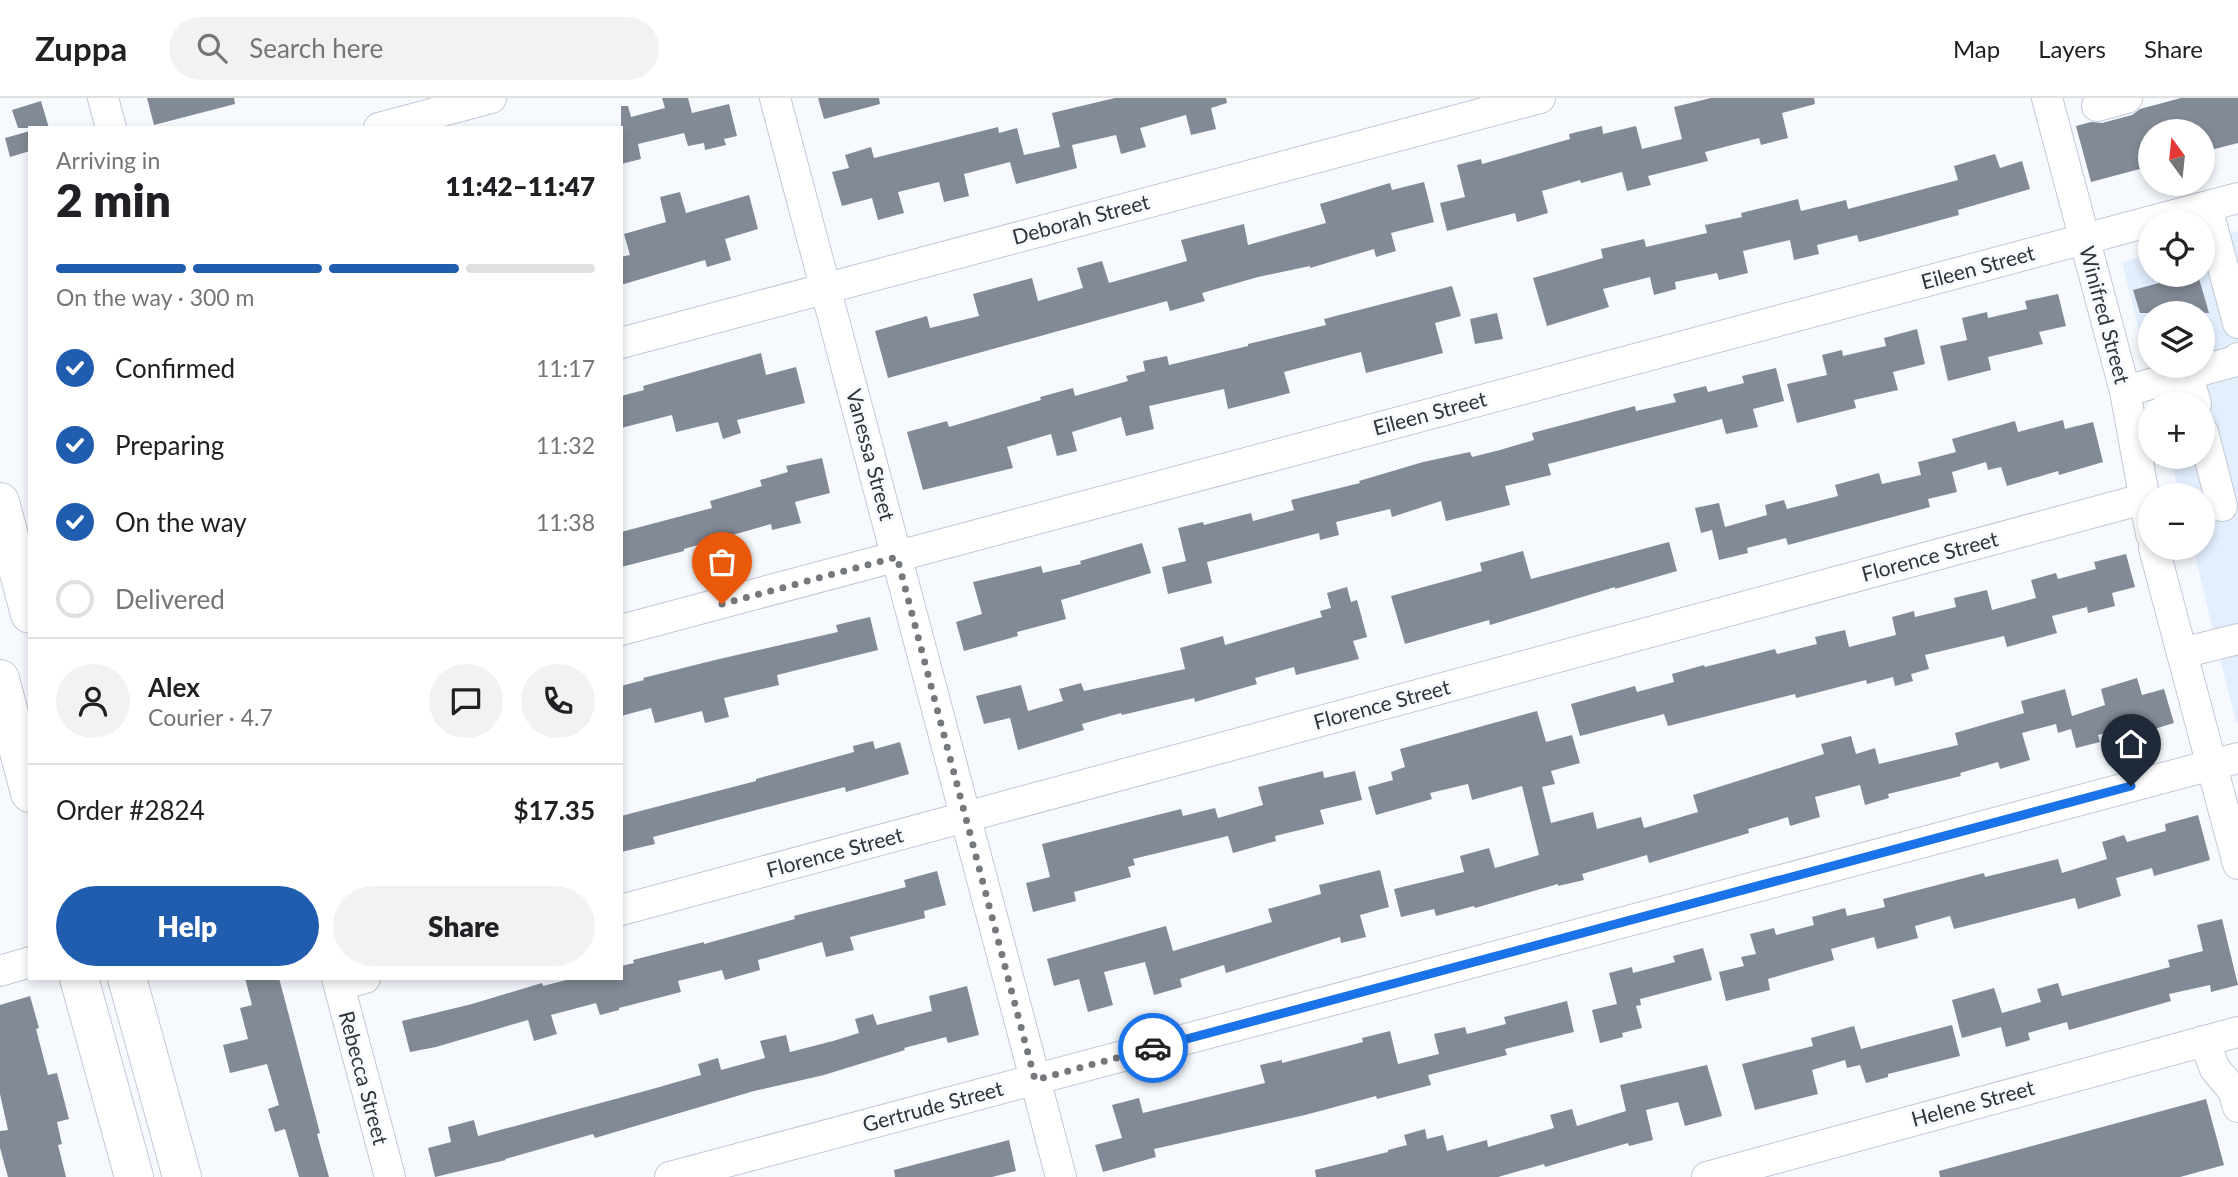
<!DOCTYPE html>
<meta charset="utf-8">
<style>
:root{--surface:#fff;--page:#f2f2f2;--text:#202124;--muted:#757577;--line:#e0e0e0;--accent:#215daf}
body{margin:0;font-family:Lato,sans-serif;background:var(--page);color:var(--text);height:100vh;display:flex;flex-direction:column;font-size:26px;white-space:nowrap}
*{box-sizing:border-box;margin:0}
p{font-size:23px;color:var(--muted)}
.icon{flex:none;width:38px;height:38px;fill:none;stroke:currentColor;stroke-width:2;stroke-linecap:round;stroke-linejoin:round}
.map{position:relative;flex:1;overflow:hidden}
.details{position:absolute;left:28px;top:28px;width:595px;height:854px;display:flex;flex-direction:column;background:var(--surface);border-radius:0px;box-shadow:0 4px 10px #0003}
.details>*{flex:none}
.needle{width:46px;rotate:345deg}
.controls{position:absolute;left:2138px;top:21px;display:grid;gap:14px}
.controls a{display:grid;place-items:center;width:77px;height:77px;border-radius:50%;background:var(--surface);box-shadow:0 4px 10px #0003;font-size:35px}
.pin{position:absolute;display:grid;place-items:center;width:60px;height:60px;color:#fff;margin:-72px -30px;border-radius:50% 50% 50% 0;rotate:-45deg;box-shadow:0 0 7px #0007}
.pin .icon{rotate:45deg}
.courier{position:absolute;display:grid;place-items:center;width:70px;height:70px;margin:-35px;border:5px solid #1a73e8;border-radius:50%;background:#fff;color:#222;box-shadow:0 2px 9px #0007}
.summary em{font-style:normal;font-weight:800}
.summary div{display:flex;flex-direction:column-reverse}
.summary{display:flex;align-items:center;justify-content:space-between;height:119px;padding:0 28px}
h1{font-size:46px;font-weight:800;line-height:52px}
.bar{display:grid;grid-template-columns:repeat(4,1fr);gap:10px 7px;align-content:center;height:84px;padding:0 28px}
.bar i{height:9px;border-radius:5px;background:var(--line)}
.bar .selected{background:var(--accent)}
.bar p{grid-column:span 4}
.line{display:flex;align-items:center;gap:18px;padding:0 28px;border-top:2px solid var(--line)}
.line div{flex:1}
.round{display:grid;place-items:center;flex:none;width:74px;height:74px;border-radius:37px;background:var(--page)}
ol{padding:0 28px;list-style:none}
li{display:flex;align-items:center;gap:21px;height:77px}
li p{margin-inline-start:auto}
li .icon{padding:7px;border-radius:50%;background:var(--accent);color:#fff;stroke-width:4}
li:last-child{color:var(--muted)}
li i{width:38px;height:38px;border:4px solid var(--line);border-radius:50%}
.action{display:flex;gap:14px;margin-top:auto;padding:14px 28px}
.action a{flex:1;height:80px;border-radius:42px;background:var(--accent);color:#fff;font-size:28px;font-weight:800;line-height:80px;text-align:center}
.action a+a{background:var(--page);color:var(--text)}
header{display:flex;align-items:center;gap:42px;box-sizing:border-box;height:98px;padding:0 35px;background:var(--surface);border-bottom:2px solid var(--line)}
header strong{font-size:33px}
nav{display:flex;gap:38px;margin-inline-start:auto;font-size:24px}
.search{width:490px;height:63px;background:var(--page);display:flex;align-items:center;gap:18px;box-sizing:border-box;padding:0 24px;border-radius:38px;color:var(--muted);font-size:26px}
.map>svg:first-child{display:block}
.built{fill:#e4effe;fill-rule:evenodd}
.building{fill:#828a96}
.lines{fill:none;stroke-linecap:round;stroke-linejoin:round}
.minor-casing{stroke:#c1c9d5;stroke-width:32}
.major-casing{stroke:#c1c9d5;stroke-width:40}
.minor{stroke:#fff;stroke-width:30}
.major{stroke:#fff;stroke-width:38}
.done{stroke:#75797e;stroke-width:7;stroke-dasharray:0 12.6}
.route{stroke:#1a73e8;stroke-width:9}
.labels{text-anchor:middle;stroke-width:6;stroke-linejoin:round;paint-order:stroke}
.street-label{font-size:21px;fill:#303338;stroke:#f6faff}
</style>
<header>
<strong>Zuppa</strong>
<div class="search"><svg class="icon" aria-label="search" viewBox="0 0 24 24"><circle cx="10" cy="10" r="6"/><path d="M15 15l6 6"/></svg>Search here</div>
<nav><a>Map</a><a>Layers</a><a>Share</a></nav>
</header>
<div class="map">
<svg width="2238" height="1079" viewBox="0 0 2238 1079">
<rect width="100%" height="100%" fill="#f6faff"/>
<path class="built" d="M2238,133v492h-2l-43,-175h10v-53h-23l-10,-38h33v-53h-46l-35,-142 29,-8v21h52v-35zM2151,215h52v53h-52z"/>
<g class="building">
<polygon points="147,0 234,0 235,6 154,27"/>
<polygon points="662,0 688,0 692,15 729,6 737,38 724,41 726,47 705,52 704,45 688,48 684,35 638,46 641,61 621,66 621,8 628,8 631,19 665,10"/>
<polygon points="818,0 879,0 880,6 824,21"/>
<polygon points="1115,0 1226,0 1227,5 1211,10 1216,31 1191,37 1186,17 1140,30 1146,49 1121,56 1116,37 1072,47 1077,70 1016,86 1010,64 964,76 969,98 944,104 939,84 898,94 904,115 878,122 872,100 842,108 832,74 849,70 845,57 871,49 874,60 998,29 999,35 1017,30 1024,57 1060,49 1052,15"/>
<polygon points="1711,0 1814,0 1815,6 1782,15 1788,40 1761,47 1759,40 1705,54 1708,63 1648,78 1651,87 1627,93 1622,74 1581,85 1580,82 1542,93 1548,115 1517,124 1515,115 1447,133 1440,105 1465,99 1457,67 1481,61 1482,66 1570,41 1569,36 1602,28 1603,36 1636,28 1642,51 1682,41 1674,9"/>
<polygon points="2181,0 2238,0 2238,45 2203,54 2203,33 2151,33 2151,68 2091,84 2076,28 2091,24 2102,25 2132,17 2140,11"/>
<polygon points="41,3 49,30 18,30 12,12"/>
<polygon points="30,33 30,53 10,59 5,40"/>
<polygon points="1995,56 2000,70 2022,63 2030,91 1958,112 1959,117 1889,136 1859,144 1857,137 1817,147 1819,156 1794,162 1790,142 1743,153 1748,175 1719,182 1717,175 1675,184 1676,191 1654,197 1650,179 1603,191 1609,209 1547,228 1533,180 1603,160 1601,151 1644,141 1646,149 1707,135 1705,127 1742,119 1741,115 1798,101 1801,113 1846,102 1848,111 1958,82 1954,68"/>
<polygon points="1424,84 1434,124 1391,135 1396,153 1376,159 1374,151 1310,170 1310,168 1258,179 1202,195 1205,203 1170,213 1167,203 888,280 875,233 927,218 930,230 979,218 973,196 1032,180 1038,203 1083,190 1077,170 1102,163 1109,185 1187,163 1181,142 1244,126 1248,147 1326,125 1320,106 1390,85 1392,92"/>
<polygon points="680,94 686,115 749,97 758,131 725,141 731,162 707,169 705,162 621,187 621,159 630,157 624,136 666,124 660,99"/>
<polygon points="2189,177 2198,177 2209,215 2140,215 2133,192"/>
<polygon points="1452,188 1461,218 1435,225 1443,255 1366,275 1361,254 1318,265 1284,274 1290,295 1228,311 1224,291 1149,308 1154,331 1126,338 1121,319 1072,334 1077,353 1057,358 1051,336 1007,349 1013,370 923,392 907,334 947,323 949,329 1041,302 1040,299 1073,290 1075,298 1128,283 1126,278 1145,273 1143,263 1167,258 1169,267 1248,248 1248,246 1326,227 1324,221"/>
<polygon points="2058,196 2066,228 2039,234 2043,246 1988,259 1991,272 1948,283 1940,248 1967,242 1962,220 1987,214 1988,220 2027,211 2025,203"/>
<polygon points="1497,215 1503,241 1475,246 1470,221"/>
<polygon points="1917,231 1925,266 1893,274 1898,292 1854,302 1856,310 1797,325 1787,286 1827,277 1822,257 1842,252 1843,258 1886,248 1884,240"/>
<polygon points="761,255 766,277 796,269 805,305 737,322 741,335 723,341 718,324 676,334 672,317 621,330 621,298 644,292 643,288"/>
<polygon points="1776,270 1784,303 1753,311 1758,329 1726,336 1722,321 1548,366 1551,377 1505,388 1510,407 1446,423 1441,403 1392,419 1390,411 1336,424 1339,437 1320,442 1319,435 1207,464 1212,485 1168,496 1162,469 1186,463 1178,430 1203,424 1204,427 1251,415 1253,423 1294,412 1291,402 1360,385 1359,383 1423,364 1470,354 1472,359 1500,352 1534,342 1532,335 1635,308 1636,313 1676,304 1673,296 1706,288 1708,294 1744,285 1742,278"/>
<polygon points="2063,322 2065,331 2093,324 2103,364 2059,377 2058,373 2007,388 2001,369 1988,372 1986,364 1952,374 1957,394 1928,401 1930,409 1788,447 1786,440 1747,450 1748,455 1719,462 1712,432 1701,435 1695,410 1719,405 1725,429 1767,417 1765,407 1784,402 1787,411 1838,398 1835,387 1879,375 1882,386 1921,377 1918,364 1956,354 1952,341 2015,323 2018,334"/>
<polygon points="822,360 830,395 795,404 801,425 772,432 771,426 684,451 684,453 621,469 621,434 712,410 710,403 762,388 760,382 788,374 786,368"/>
<polygon points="1669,444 1677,473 1615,491 1615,489 1490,527 1489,522 1405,546 1391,498 1482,473 1480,465 1523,453 1531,481"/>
<polygon points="1142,445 1151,475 1061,502 1066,521 1017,534 1018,538 964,553 956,524 982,516 973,484 1041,468 1043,475 1081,466 1080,463"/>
<polygon points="2126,456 2135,489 2112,495 2115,508 2088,515 2087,509 2052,518 2057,535 2007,549 2004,538 1925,557 1929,571 1911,576 1913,583 1895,588 1893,579 1867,586 1866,582 1796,600 1795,596 1668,628 1664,616 1580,638 1571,606 1635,588 1637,594 1674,584 1672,576 1704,567 1705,569 1775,551 1777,556 1817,546 1815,539 1845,532 1849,549 1896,537 1892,519 1914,513 1915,519 1956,509 1954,500 1987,492 1992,512 2036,500 2031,482 2056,475 2058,481 2096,471 2094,464"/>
<polygon points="1347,489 1351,504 1357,502 1367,539 1353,543 1359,561 1296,577 1294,569 1255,580 1257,586 1195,604 1194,600 1122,617 1121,615 1082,626 1084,632 1018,652 1010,620 984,626 976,598 1021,587 1028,613 1063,603 1059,591 1081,585 1084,593 1185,571 1180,550 1223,538 1225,547 1322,519 1320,513 1331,510 1327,495"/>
<polygon points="870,519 878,552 777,577 779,587 724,600 729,619 705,625 702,613 655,625 651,610 621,618 621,588 644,582 643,580 715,562 838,534 836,527"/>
<polygon points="2137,580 2142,597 2164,591 2174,625 2141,635 2139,626 2098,637 2100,644 2076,650 2071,631 2058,635 2056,626 2022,635 2030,662 2000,671 1998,664 1960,675 1961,678 1888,696 1889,700 1865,707 1860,687 1815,699 1820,719 1790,728 1788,719 1748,731 1749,735 1649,765 1647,757 1582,776 1584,782 1558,788 1558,786 1475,810 1474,808 1436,818 1434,811 1401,819 1394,791 1464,774 1460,758 1489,750 1495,770 1539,757 1522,688 1472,702 1468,686 1430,695 1432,701 1376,717 1368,689 1393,682 1391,674 1405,669 1400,651 1537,613 1546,644 1572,637 1580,665 1551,673 1555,686 1542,689 1551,725 1593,714 1597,731 1641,719 1644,730 1698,714 1693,697 1824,656 1821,646 1851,638 1856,656 1875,650 1879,666 1958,647 1955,635 2024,615 2021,603 2065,591 2072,618 2105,607 2101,591"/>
<polygon points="873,643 875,651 900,644 909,676 846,694 845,689 653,739 655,746 621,754 621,718 756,683 756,681 854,654 853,648"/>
<polygon points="1323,673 1324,680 1355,673 1362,702 1320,712 1324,726 1275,738 1276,743 1233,755 1228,738 1133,761 1135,767 1128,769 1131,779 1074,794 1076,803 1033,814 1026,785 1050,779 1042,746 1181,711 1183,718 1215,710 1218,720 1263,707 1258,689"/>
<polygon points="2198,717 2210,762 2154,778 2152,770 2116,780 2121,798 2078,811 2075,800 1954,831 1950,818 1915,828 1918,840 1877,851 1874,839 1831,851 1834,862 1768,881 1770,892 1726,903 1719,874 1744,868 1741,859 1756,856 1750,836 1774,830 1776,837 1814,827 1812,819 1845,810 1847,818 1885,809 1883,801 1984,775 1985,779 2058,761 2062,775 2107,761 2102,744 2124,737 2127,744 2166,733 2165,726"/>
<polygon points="1380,772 1389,809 1360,817 1366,839 1341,845 1340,839 1226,875 1224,867 1180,881 1182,889 1154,897 1145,864 1104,874 1113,907 1088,914 1079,881 1054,888 1047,861 1166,828 1173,853 1272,824 1268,811 1321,796 1319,787"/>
<polygon points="937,773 946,807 924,813 925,820 850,839 854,852 826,859 822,844 758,862 760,872 725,882 722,872 678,883 681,894 619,910 619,912 600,917 596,905 551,917 557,936 534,943 528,922 436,949 410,954 402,923 472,906 542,885 543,888 574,880 621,880 621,868 634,865 633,862 704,844 704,846 795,821 794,818 906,789 904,782"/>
<polygon points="2222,821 2238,887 2211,894 2210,887 2169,896 2171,903 2069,932 2067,924 2028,935 2030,942 2006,949 2001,929 1962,940 1952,902 1994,890 2002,915 2041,904 2037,891 2058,885 2062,898 2170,869 2168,862 2203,853 2197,827"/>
<polygon points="1703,850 1712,882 1640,901 1641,907 1636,908 1642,930 1622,935 1623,939 1600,945 1592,912 1617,906 1609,875 1632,869 1633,875 1675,864 1673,858"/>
<polygon points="245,880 279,880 320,1035 317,1036 329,1079 299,1079 285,1031 275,1034 268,1011 279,1007 267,966 230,975 223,947 248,941 240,910 252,907"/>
<polygon points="967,888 979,937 948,945 946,939 904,950 905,952 824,977 754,993 595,1040 593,1036 505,1061 506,1062 435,1079 428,1050 451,1044 448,1029 474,1022 478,1038 656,990 701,977 698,966 718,960 721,972 765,960 760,943 786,937 790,954 833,943 859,935 855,921 873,916 877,927 932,913 929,898"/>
<polygon points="30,898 39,930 36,931 48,977 57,975 69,1021 57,1024 62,1046 58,1047 66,1079 8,1079 0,1050 0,1033 8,1032 0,996 0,907"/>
<polygon points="1567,903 1574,934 1505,951 1507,957 1428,977 1431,987 1377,1001 1376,998 1305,1017 1154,1051 1156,1059 1103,1074 1095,1047 1122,1040 1112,1007 1139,1000 1143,1015 1265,985 1260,967 1282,962 1282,965 1363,944 1362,940 1390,933 1398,966 1439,956 1434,936 1465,929 1467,936 1506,926 1504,919"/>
<polygon points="1952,927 1960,958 1888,976 1888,979 1866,985 1860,967 1847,970 1845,962 1812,972 1818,996 1755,1012 1742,966 1813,948 1811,940 1854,928 1861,951"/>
<polygon points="1707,967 1722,1018 1685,1028 1678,1004 1646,1012 1653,1042 1629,1048 1628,1045 1545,1069 1544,1066 1498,1079 1316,1079 1315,1072 1388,1054 1388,1052 1407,1047 1404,1037 1425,1031 1427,1041 1443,1037 1447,1053 1487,1042 1488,1049 1554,1030 1550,1017 1572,1011 1577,1028 1626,1013 1620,987"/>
<polygon points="2206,1001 2224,1067 2180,1079 1940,1079 1939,1073"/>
<polygon points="1009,1042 1016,1073 992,1079 895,1079 894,1072"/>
</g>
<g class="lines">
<defs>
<g id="minor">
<polyline points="103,0 111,30"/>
<polyline points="775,0 1061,1079"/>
<polyline points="2047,0 2125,293 2151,436"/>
<polyline points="2097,8 2127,0"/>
<polyline points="379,30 491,0"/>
<polyline points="2207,109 2238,225"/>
<polyline points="621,245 1540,0"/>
<polyline points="2192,292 2196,306"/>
<polyline points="2125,293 2236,263 2238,260"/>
<polyline points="2203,334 2222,408"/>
<polyline points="2154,450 2238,766"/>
<polyline points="621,532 2238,100"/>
<polyline points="2182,555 2238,541"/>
<polyline points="621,812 2143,401"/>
<polyline points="0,873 30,864"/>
<polyline points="337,880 390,1079"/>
<polyline points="339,887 365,880"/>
<polyline points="2204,943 2215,971 2233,992 2238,1009"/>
<polyline points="670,1079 2238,660"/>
<polyline points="1707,1079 2238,934"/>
</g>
<g id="major">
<polyline points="0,404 30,516"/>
<polyline points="0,581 30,695"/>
<polyline points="79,880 134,1079"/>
<polyline points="127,880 182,1079"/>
</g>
</defs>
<use href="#minor" class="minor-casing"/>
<use href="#major" class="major-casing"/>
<use href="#minor" class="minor"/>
<use href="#major" class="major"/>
</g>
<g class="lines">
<polyline class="done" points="722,506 897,459 1035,982 1153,950"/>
<polyline class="route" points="1153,950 2131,688"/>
</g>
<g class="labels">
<g class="street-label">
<text transform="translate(1081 122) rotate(-15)" y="7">Deborah Street</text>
<text transform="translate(1978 170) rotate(-15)" y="7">Eileen Street</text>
<text transform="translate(2104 217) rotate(75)" y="7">Winifred Street</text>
<text transform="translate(1430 316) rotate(-15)" y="7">Eileen Street</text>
<text transform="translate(870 357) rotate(75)" y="7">Vanessa Street</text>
<text transform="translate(1930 459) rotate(-15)" y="7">Florence Street</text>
<text transform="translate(1382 607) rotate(-15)" y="7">Florence Street</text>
<text transform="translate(835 755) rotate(-15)" y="7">Florence Street</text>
<text transform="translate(363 980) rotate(75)" y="7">Rebecca Street</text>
<text transform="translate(1973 1006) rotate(-15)" y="7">Helene Street</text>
<text transform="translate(933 1009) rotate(-15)" y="7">Gertrude Street</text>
</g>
</g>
</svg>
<div class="controls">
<a><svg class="needle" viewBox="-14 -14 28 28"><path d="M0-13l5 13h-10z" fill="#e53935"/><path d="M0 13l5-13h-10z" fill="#757577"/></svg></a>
<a><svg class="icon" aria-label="locate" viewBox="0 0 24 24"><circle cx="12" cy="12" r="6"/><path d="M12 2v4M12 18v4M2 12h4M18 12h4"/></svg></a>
<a><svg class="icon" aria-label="layers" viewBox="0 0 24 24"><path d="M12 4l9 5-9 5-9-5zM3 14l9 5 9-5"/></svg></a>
<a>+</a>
<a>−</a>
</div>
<div class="pin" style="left:722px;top:506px;background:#ea580c"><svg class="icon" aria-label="bag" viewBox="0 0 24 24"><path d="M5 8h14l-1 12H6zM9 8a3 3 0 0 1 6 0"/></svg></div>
<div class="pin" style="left:2131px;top:688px;background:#1f2937"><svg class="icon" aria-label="home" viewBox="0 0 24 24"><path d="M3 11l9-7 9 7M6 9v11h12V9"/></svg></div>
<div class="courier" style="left:1153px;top:950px"><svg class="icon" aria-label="car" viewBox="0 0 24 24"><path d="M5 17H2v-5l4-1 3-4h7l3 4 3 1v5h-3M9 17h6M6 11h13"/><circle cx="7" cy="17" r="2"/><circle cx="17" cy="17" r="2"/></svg></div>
<section class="details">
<div class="summary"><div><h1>2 min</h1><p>Arriving in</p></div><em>11:42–11:47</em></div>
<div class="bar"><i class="selected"></i><i class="selected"></i><i class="selected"></i><i></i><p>On the way · 300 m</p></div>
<ol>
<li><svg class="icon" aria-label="check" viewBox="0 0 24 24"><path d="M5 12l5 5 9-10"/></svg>Confirmed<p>11:17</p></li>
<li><svg class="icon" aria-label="check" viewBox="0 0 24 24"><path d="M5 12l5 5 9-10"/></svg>Preparing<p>11:32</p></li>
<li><svg class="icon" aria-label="check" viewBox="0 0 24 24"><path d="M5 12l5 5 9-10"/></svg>On the way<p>11:38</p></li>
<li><i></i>Delivered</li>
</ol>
<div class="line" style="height:126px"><a class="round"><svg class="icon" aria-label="person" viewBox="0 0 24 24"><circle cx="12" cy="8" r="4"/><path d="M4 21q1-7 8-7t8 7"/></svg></a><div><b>Alex</b><p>Courier · 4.7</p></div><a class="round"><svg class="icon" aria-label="chat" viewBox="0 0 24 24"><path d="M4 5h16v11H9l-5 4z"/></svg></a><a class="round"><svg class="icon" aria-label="phone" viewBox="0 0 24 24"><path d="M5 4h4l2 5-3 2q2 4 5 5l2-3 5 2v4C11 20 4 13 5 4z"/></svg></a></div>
<div class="line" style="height:91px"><div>Order #2824</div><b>$17.35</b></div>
<div class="action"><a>Help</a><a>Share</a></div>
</section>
</div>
